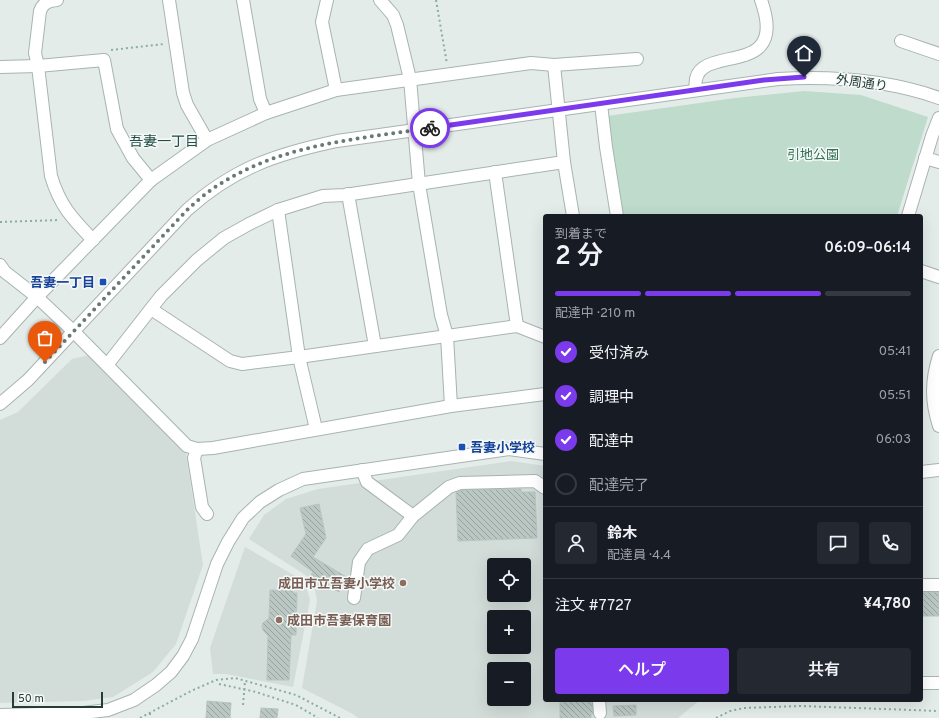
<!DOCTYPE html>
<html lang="ja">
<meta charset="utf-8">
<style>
:root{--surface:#171b24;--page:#242831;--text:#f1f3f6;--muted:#9ea1a6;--line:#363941;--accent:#7c3aed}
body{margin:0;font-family:Overpass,"Noto Sans JP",sans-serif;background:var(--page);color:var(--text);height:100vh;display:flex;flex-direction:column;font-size:15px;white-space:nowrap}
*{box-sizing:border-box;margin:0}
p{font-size:13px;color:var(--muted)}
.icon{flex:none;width:22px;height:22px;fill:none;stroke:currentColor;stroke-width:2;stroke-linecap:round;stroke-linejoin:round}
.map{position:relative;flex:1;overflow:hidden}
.sheet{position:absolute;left:543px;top:214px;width:380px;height:488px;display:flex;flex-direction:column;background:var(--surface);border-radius:4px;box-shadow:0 4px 16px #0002}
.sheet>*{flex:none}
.fabs{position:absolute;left:487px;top:558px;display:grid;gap:8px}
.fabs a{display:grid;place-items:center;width:44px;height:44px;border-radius:4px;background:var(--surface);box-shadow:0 4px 16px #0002;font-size:20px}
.scale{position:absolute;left:12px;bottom:10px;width:91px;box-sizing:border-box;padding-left:4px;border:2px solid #253c39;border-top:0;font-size:11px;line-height:14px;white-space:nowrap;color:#253c39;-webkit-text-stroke:3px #f4f9f7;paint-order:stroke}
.pin{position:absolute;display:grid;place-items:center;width:34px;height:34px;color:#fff;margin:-41px -17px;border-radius:50% 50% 50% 0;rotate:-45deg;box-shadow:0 0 4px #0007}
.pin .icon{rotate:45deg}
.courier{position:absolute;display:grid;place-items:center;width:40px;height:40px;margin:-20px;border:3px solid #7c3aed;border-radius:50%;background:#fff;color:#222;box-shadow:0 1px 5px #0007}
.overview em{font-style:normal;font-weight:600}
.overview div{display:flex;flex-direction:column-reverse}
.overview{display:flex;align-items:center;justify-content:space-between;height:68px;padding:0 12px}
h1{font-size:26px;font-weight:600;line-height:30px}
.bar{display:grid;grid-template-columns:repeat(4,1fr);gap:6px 4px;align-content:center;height:48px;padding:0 12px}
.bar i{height:5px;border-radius:3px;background:var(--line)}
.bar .current{background:var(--accent)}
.bar p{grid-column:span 4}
.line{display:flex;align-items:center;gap:10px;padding:0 12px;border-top:1px solid var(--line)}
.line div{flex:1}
.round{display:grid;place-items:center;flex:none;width:42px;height:42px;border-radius:4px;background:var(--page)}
ol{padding:0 12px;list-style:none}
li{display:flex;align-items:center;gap:12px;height:44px}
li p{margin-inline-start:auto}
li .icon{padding:4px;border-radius:50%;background:var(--accent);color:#fff;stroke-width:4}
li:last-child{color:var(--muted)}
li i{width:22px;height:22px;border:2px solid var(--line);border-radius:50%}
.button{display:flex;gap:8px;margin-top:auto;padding:8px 12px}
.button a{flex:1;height:46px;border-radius:4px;background:var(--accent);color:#fff;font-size:16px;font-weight:600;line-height:46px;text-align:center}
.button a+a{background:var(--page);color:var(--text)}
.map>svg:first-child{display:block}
.built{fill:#d2dcd9;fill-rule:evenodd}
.park{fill:#bfdbcb}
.building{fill:url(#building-back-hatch);stroke:#b7c5c1}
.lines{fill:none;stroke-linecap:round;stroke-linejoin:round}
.minor-casing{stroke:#a7b4b1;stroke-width:14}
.path{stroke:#87ada6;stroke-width:2;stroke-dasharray:2 3;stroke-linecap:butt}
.minor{stroke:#fff;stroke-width:12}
.done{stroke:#687a77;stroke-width:4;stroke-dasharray:0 7.2}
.route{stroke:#7c3aed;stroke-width:5}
.transit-dot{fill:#1a4fb4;stroke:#f4f9f7;stroke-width:1.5}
.education-dot{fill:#8d6e63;stroke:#f4f9f7;stroke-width:1.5}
.labels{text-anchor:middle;stroke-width:3;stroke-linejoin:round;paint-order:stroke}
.street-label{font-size:13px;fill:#253c39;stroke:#f4f9f7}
.park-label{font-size:13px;fill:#337053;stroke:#f4f9f7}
.transit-label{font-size:13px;font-weight:bold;fill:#164399;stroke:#f4f9f7;text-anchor:end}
.education-label{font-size:13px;font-weight:bold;fill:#785e54;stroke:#f4f9f7;text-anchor:end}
.neighbourhood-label{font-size:14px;fill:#224d48;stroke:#f4f9f7}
</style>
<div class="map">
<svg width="939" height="718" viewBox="0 0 939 718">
<defs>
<pattern id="building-back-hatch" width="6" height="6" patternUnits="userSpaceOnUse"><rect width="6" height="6" fill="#bac7c3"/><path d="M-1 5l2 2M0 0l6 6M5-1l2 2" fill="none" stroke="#97a39f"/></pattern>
</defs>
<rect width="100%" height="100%" fill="#e4ecea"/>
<g class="built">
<polygon points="90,355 185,447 203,565 176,644 153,672 113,697 84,701 0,703 0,420 18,412 72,359"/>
<path d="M511,461l34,5v234h155l-22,18h-320l-5,-4 -51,-26 15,-87 -2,-11 -8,-14 -58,-37 15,-24 22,-16 32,-10zM494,565h30v30h-30zM494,617h30v30h-30zM494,669h30v30h-30z"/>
<polygon points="245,547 297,577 306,586 310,600 293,687 226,674 213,674 210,648"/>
</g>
<polygon class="park" points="804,91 861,95 928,117 897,216 620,216 607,116 735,98"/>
<g class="building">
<polygon points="521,489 521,492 535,492 537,538 458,541 456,492 461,490"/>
<polygon points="319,504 326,538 313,557 348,578 339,592 311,575 313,572 291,556 306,534 300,508"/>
<polygon points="270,590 293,591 293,593 297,593 296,635 291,635 289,680 267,680 268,636 263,630 262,627 263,623 269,618"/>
<rect x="923" y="592" width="16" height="24"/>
<polygon points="560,700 592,700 593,714 591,714 591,718 560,718"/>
<polygon points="207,701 231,703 230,718 206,718"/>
<polygon points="636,705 636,715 614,716 613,706"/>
<polygon points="261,708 278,709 277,718 260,718"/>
</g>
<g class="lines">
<defs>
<g id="minor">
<path d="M57,0c-9,1 -14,3 -17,11l-5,42 3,13 13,110c9,30 21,42 42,64"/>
<polyline points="169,0 183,93 187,105 207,140"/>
<polyline points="243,0 260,99 266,113"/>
<polyline points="327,0 322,22 336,90"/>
<polyline points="380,0 393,15 397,25 410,79 419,184 441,315 447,336 451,406"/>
<polyline points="901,41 939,54"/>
<polyline points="554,65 564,162 573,216"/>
<polyline points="0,67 38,66 104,60 117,129 133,158 151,180"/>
<path d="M696,90c-9,-53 96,-4 65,-90"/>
<polyline points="601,104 606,147 617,216"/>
<polyline points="925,158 939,162"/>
<polyline points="495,172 517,326"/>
<polyline points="348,194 375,346"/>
<polyline points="278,210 299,357 316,429"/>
<polyline points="908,216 932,136 939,118"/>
<polyline points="0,265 5,272 37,297 73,331 187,446 197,449 213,448 451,406 545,394"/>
<polyline points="921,271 939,277"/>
<polyline points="151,309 230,361 242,364 299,357 517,326 545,337"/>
<polyline points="0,338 37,297 151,180 207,140 266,113 336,90 531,63 554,65 637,59"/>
<path d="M939,356c-8,25 -8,45 0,70"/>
<polyline points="107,365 161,296 197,260 224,238 249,224 278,210 323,196 345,195 564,162"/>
<path d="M0,404l28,-24 159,-170c47,-42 89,-56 150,-69l441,-62c54,-3 110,1 161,19"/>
<polyline points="197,449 194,458 202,507 207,514"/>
<polyline points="362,470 367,482 413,516"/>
<polyline points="921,472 939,470"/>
<polyline points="921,585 939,585"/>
<polyline points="354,598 359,562 368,549 398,535 413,516 449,487 460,483 535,481 545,488"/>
<polyline points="921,683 939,683"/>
<polyline points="599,700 600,713"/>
<polyline points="0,715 83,713 108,710 134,700 156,685 171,672 183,656 192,639 217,564 228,542 243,518 260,502 279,490 303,479 509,449 545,454"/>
</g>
</defs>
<use href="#minor" class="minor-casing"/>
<g class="path">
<polyline points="436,0 447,64"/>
<polyline points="111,50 164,44"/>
<polyline points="0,222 59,220"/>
<polyline points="219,684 256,692 296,705 318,718"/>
<polyline points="243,705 245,681"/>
<polyline points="150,713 150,718"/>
<polyline points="140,718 191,691 216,680 235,678 296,695 340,718"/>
<polyline points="716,718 730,711 744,708 801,706 939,711"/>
</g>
<use href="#minor" class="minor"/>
</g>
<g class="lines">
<path class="done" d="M45,362l142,-152c10,-9 21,-19 33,-26 63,-40 138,-45 210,-56"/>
<polyline class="route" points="430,128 764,80 804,77"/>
</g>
<g class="transit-dot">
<rect x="99" y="278" width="8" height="8" rx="2"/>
<rect x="458" y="443" width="8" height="8" rx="2"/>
</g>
<g class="education-dot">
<circle cx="403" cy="583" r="4"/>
<circle cx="279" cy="620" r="4"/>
</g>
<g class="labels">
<g class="street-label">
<text transform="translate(862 82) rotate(8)" y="5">外周通り</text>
</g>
<g class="park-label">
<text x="813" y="159">引地公園</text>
</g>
<g class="transit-label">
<text x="95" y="287">吾妻一丁目</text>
<text x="470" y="452" text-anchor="start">吾妻小学校</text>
</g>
<g class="education-label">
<text x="395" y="588">成田市立吾妻小学校</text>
<text x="287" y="625" text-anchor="start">成田市吾妻保育園</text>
</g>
<g class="neighbourhood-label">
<text x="164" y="146">吾妻一丁目</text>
</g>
</g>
</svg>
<div class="fabs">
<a><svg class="icon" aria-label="locate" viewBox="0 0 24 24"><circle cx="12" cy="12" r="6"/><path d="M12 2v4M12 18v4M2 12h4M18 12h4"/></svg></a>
<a>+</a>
<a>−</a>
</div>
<div class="scale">50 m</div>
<div class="pin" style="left:45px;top:362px;background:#ea580c"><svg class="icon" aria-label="bag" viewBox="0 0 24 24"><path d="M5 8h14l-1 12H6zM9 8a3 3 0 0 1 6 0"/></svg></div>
<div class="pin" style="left:804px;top:77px;background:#1f2937"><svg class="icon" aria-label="home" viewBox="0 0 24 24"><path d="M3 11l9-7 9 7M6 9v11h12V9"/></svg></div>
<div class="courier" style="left:430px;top:128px"><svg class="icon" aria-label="bike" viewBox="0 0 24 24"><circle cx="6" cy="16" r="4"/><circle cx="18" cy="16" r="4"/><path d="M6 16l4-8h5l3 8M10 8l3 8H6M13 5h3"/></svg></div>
<section class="sheet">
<div class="overview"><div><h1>2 分</h1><p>到着まで</p></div><em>06:09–06:14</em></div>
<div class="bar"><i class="current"></i><i class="current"></i><i class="current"></i><i></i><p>配達中 · 210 m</p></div>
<ol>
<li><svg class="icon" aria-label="check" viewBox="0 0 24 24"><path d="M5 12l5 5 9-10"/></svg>受付済み<p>05:41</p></li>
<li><svg class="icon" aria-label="check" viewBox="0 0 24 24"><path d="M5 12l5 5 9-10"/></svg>調理中<p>05:51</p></li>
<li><svg class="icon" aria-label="check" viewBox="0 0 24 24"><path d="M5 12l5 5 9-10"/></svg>配達中<p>06:03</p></li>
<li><i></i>配達完了</li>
</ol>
<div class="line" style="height:72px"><a class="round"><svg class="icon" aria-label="person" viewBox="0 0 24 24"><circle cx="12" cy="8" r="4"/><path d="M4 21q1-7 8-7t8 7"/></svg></a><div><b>鈴木</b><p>配達員 · 4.4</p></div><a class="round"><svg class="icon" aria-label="chat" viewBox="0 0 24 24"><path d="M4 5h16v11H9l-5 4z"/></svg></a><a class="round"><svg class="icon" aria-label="phone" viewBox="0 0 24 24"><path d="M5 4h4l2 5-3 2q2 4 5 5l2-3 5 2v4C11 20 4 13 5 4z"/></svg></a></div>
<div class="line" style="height:52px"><div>注文 #7727</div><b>¥4,780</b></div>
<div class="button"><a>ヘルプ</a><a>共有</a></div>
</section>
</div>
